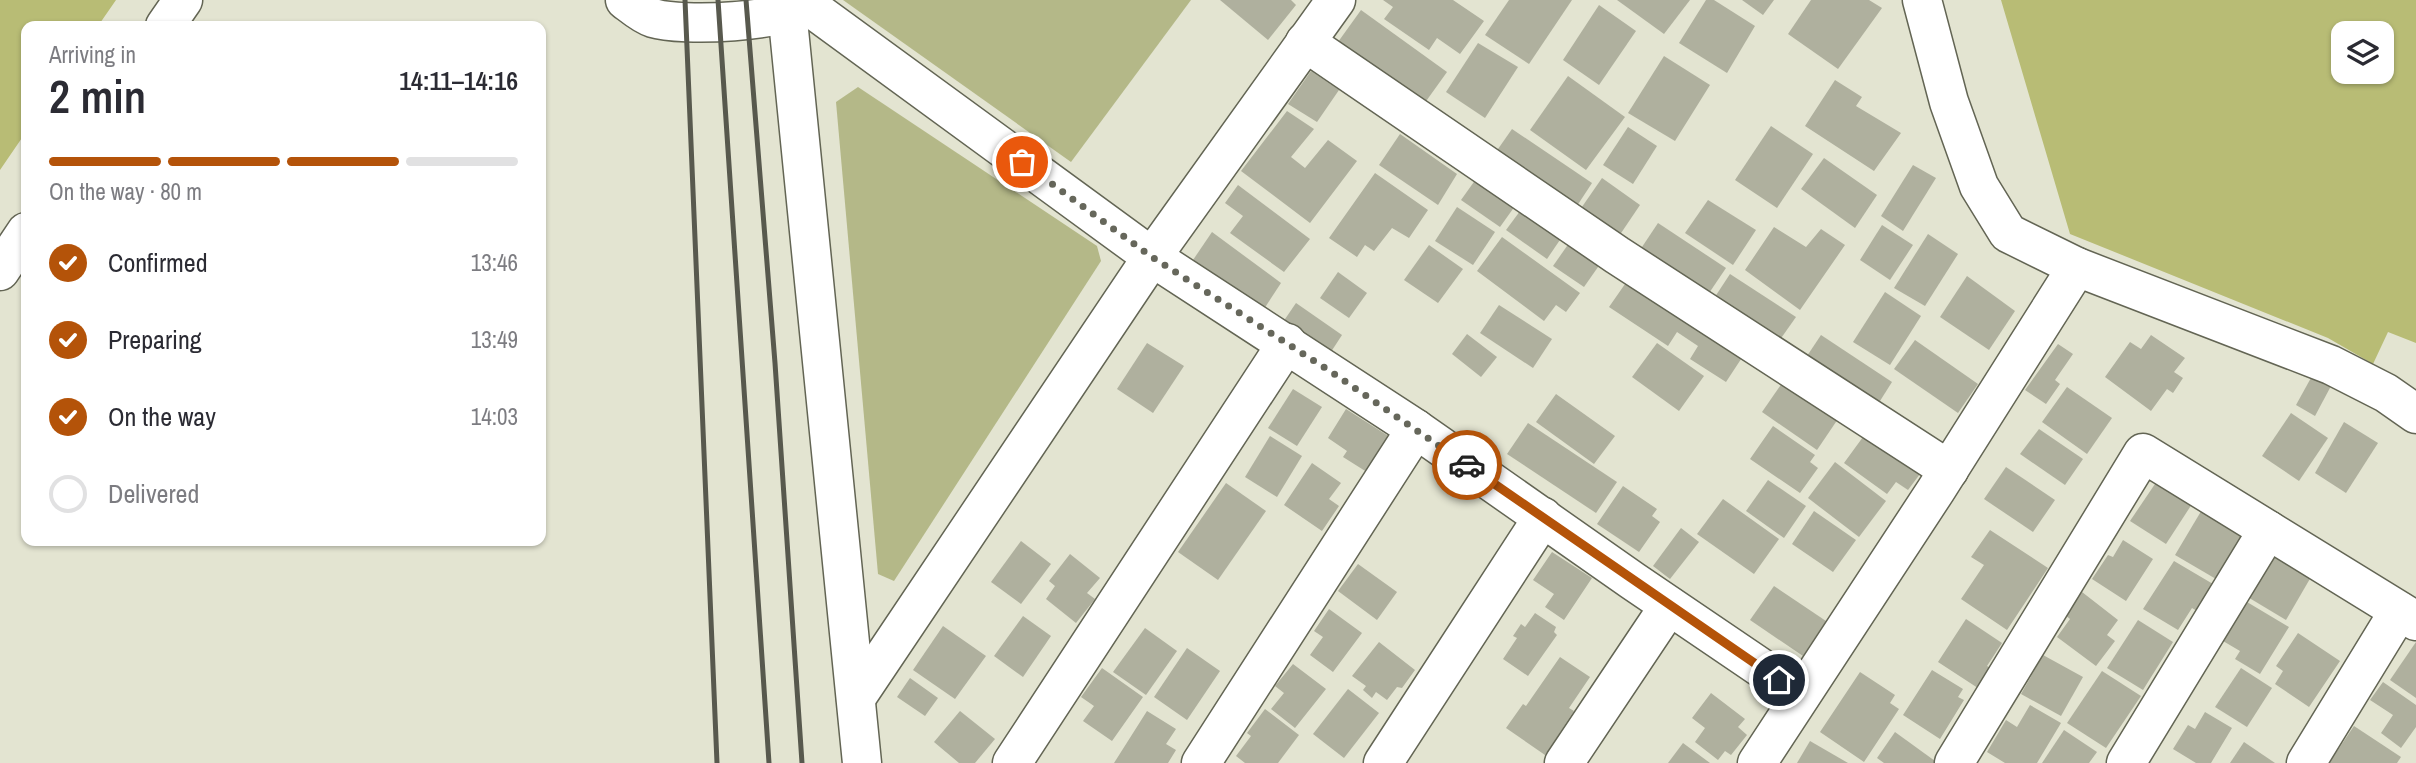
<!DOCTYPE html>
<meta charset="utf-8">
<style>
:root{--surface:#fff;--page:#f7f7f7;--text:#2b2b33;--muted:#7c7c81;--line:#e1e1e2;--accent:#b45309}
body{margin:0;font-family:"Archivo Narrow",sans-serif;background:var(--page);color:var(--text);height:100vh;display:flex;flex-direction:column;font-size:26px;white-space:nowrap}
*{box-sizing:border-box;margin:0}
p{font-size:23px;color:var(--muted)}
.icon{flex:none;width:38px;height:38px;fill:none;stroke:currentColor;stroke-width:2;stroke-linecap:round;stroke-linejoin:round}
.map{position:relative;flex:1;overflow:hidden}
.sheet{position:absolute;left:21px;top:21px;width:525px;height:525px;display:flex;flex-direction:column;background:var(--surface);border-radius:14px;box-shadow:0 2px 5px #0004}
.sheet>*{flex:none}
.tools{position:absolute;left:2331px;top:21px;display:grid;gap:14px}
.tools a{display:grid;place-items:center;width:63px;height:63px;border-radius:14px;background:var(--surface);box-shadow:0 2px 5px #0004;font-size:35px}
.pin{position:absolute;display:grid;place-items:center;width:60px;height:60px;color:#fff;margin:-30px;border:4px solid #fff;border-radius:50%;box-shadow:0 2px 7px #0007}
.courier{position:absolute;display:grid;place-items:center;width:70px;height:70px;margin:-35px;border:5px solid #b45309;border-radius:50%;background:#fff;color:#222;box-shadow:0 2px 9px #0007}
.overview em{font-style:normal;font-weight:600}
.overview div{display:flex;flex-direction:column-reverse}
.overview{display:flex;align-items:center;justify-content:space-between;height:119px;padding:0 28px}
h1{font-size:46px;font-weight:600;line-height:52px}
.bar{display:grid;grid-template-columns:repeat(4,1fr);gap:10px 7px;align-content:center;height:84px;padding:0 28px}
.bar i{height:9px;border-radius:5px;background:var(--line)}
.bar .on{background:var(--accent)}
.bar p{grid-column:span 4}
ol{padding:0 28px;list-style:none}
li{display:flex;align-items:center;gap:21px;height:77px}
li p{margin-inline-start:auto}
li .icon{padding:7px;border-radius:50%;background:var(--accent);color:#fff;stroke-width:4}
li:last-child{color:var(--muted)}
li i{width:38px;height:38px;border:4px solid var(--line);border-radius:50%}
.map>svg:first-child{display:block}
.green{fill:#b4b888}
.water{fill:#b8bc75;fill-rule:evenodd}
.building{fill:#afb09e}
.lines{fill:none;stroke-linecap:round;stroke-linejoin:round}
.minor-casing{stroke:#636554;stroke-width:41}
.minor{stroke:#fff;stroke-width:38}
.rail{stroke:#58594e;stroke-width:5}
.done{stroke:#66675b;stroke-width:7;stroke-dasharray:0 12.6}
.route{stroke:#b45309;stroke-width:9}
</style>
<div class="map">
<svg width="2416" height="763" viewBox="0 0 2416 763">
<rect width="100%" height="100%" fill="#e3e4d1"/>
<g class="green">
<polygon points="843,0 1191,0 1071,162"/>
<polygon points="858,87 1097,246 1101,261 894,581 878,574 836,102"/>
</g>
<g class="water">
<polygon points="0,0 116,0 98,26 26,26 26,132 0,170"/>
<path d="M2001,0h415v343l-28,-11 -15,32 -45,-26 -258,-104zM2343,33h39v39h-39z"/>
</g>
<g class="building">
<polygon points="1220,0 1291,0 1296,5 1268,40"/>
<polygon points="1383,0 1453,0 1484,21 1460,54 1437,38 1429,50 1384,19 1393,7"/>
<polygon points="1509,0 1572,0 1529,64 1485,35"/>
<polygon points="1617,0 1690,0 1664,34"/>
<polygon points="1706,0 1714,0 1755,26 1727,73 1679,43"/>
<polygon points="1742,0 1774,0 1763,15"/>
<polygon points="1811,0 1869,0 1882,8 1838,69 1788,34"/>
<polygon points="1599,5 1636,31 1599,85 1563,60"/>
<polygon points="1361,10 1447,72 1419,111 1333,49"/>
<polygon points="1478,43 1518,67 1485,118 1446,92"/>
<polygon points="1664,56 1710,85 1675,141 1628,113"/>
<polygon points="1311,71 1339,90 1317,122 1288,104"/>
<polygon points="1568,76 1625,117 1586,170 1530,130"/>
<polygon points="1835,80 1862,97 1856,106 1901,133 1874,171 1805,126"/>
<polygon points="1287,111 1314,129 1291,157 1305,168 1328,140 1357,161 1310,223 1241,171"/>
<polygon points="1771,126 1813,154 1777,208 1735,180"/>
<polygon points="1628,127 1657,146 1633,184 1603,165"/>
<polygon points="1512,129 1592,183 1571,215 1491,159"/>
<polygon points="1400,134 1457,174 1438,205 1379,165"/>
<polygon points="1824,158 1877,195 1855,228 1801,189"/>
<polygon points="1913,165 1936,178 1903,231 1881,216"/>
<polygon points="1481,172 1520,199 1500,227 1461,200"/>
<polygon points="1375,173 1428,210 1409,238 1392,228 1374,251 1365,245 1357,257 1329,238"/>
<polygon points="1602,178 1640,205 1615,242 1575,217"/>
<polygon points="1238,185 1310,239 1284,272 1230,233 1243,216 1225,203"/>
<polygon points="1708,200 1756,230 1733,265 1685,233"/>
<polygon points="1526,203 1566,231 1547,259 1506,230"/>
<polygon points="1457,207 1495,232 1473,265 1435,241"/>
<polygon points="1658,223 1726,268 1703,302 1636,256"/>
<polygon points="1882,225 1913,245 1890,280 1860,260"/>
<polygon points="1774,227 1806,247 1821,229 1845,245 1800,310 1745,270"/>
<polygon points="1212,232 1281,283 1264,309 1193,260"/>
<polygon points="1928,234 1958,254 1925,306 1894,288"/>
<polygon points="1574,236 1605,257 1584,287 1553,266"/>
<polygon points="1502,237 1580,293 1566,312 1556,305 1544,321 1477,271"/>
<polygon points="1429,245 1463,269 1438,303 1404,280"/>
<polygon points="1338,272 1367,293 1349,318 1320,298"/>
<polygon points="1632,274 1747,350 1726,382 1690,359 1698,346 1677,332 1668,346 1609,307"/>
<polygon points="1730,274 1796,317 1770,354 1707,309"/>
<polygon points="1967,276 2015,311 1989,350 1940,317"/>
<polygon points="1885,292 1921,316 1890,365 1853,342"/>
<polygon points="1296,303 1342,335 1327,358 1281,325"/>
<polygon points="1499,305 1552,339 1533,368 1480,333"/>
<polygon points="1467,334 1497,357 1481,377 1452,354"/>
<polygon points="1821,335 1892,382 1873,412 1801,365"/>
<polygon points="2151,335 2185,358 2174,372 2183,378 2173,393 2167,389 2151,411 2105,377 2130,342 2141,349"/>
<polygon points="1915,340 1978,384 1958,413 1894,369"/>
<polygon points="1147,343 1184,366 1153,413 1117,389"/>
<polygon points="1657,343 1704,376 1679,411 1632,377"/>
<polygon points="2058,344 2073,354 2055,380 2060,384 2046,404 2025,390"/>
<polygon points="1787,376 1842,413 1817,450 1762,412"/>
<polygon points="2312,376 2331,386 2315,416 2296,405"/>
<polygon points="2067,387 2112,418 2087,454 2042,422"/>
<polygon points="1293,389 1322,407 1297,446 1268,428"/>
<polygon points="1556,394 1615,436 1594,464 1536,422"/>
<polygon points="1346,409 1393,439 1370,474 1343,457 1347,451 1328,438"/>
<polygon points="2291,413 2328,438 2299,481 2262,456"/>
<polygon points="2344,422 2378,443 2346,493 2315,473"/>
<polygon points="1528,423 1617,482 1596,513 1507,454"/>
<polygon points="1773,426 1815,455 1810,462 1818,468 1800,493 1750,459"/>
<polygon points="1871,426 1926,466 1908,490 1896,482 1887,494 1844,463"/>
<polygon points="2039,429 2083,459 2065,485 2020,454"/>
<polygon points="1270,436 1302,456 1277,497 1245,477"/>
<polygon points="1835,462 1886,501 1859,537 1808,498"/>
<polygon points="1312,463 1341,483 1329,499 1339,506 1322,531 1284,505"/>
<polygon points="2006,467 2055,500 2033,532 1984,499"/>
<polygon points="1768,480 1806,506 1784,538 1746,511"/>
<polygon points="2157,481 2192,504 2166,544 2130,521"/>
<polygon points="1226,483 1266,511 1218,580 1178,552"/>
<polygon points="1623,486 1657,509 1652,516 1660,522 1639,552 1597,524"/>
<polygon points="1723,499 1779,539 1754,574 1697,534"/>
<polygon points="2203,508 2244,532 2216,579 2175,555"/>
<polygon points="1814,511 1856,540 1833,572 1792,544"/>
<polygon points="1681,528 1699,542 1670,579 1653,566"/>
<polygon points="1990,530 2048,568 2007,630 1961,599 1984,565 1971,557"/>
<polygon points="2123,540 2153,559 2126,601 2092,579 2108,555 2113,557"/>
<polygon points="1021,541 1051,564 1021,604 991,582"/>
<polygon points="1552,552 1592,578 1564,620 1545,607 1554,594 1533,580"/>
<polygon points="2271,553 2311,577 2286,620 2246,596"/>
<polygon points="1070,554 1100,578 1087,593 1095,599 1076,623 1046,599 1055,586 1049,581"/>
<polygon points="2174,561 2213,584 2197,611 2192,608 2178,630 2143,609"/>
<polygon points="1358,564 1397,592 1377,620 1338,591"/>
<polygon points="1774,586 1826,621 1803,656 1750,620"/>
<polygon points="2082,592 2118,620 2107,635 2115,641 2096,666 2057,637 2070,619 2065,615"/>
<polygon points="2247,602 2289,627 2260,674 2235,659 2240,651 2223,641"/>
<polygon points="1329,609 1362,633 1333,672 1310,655 1323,637 1314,631"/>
<polygon points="1535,613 1556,627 1554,632 1557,635 1528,676 1503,659 1517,638 1513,636 1521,624 1525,627"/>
<polygon points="1023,616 1051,636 1023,677 994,656"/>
<polygon points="1966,619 2002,643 1987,666 1997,672 1984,692 1938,662"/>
<polygon points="2138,620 2173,642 2143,690 2107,668"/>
<polygon points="943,626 986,656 955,699 913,670"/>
<polygon points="1145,628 1177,651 1146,695 1113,672"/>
<polygon points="2298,633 2340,661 2309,707 2275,684 2283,671 2276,666"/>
<polygon points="1379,642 1415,670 1402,688 1397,687 1387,700 1376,692 1372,698 1363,690 1366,686 1352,676"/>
<polygon points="2416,642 2416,698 2390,680"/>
<polygon points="1187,648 1220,671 1187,720 1154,697"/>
<polygon points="2043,655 2083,677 2061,716 2021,694"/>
<polygon points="1560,657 1590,677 1569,708 1574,711 1545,755 1506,728 1523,704 1526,706"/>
<polygon points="1293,664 1326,689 1295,728 1271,709 1284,693 1275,686"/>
<polygon points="1102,668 1143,697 1112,741 1083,721 1094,706 1081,697"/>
<polygon points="2241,668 2272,688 2247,727 2215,707"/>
<polygon points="1932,670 1963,689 1958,697 1964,700 1940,739 1903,715"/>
<polygon points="2102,671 2141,696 2106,748 2067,723"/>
<polygon points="1860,672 1895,695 1890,703 1899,709 1864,762 1820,732"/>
<polygon points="910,678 938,698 925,716 897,697"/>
<polygon points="2383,682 2416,705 2416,727 2401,748 2381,733 2393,715 2370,700"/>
<polygon points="1348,689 1379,713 1344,758 1313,734"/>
<polygon points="1711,693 1745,719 1738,727 1747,735 1731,755 1725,751 1718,760 1695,742 1705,728 1692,718"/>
<polygon points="2030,705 2061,723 2037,763 2005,763 1987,752 2006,720 2017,727"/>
<polygon points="1265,709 1299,735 1278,763 1245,763 1236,756 1251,736 1247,733"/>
<polygon points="960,711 995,739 975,763 959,763 934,742"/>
<polygon points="1147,711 1176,729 1166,744 1176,750 1168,763 1114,763"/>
<polygon points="2205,712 2232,728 2211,763 2196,763 2173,749 2188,725 2195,729"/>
<polygon points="2354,726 2401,757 2397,763 2329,763"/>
<polygon points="2064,730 2097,752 2089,763 2042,763"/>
<polygon points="1895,732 1935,761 1934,763 1884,763 1877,758"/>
<polygon points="1810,741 1848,763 1797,763"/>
<polygon points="2244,742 2275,763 2230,763"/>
<polygon points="1683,743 1710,763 1668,763"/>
</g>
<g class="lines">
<defs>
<g id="minor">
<path d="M625,0c8,6 18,15 28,18 29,9 134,5 156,-16"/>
<polyline points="786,0 862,763"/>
<polyline points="1922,0 1949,102 1979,186 2008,233 2077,267 2331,365 2386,393 2416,414"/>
<polyline points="807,5 1152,257 1416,429 1633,581 1801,695"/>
<polyline points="165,26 183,0"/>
<polyline points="1305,42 1617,255 1949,470"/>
<polyline points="0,271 26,232"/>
<polyline points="856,698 1152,257 1336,0"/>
<polyline points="1012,763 1287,343"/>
<polyline points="1201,763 1416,429"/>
<polyline points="1383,763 1543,517"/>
<polyline points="1564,763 1669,606"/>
<polyline points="1757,763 1936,490 2077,267"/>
<polyline points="1954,763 2143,453 2416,621"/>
<polyline points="2126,763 2268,530"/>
<polyline points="2306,763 2399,611"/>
</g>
</defs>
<use href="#minor" class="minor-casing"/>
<use href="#minor" class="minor"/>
<g class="rail">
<polyline points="685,0 717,763"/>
<polyline points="718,0 769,763"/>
<polyline points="746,0 775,363 802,763"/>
</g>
</g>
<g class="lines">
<polyline class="done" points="1022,162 1152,257 1330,371 1467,465"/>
<polyline class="route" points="1467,465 1779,680"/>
</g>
</svg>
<div class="tools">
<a><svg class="icon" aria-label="layers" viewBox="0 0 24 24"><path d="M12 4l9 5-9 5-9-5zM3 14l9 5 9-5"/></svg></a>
</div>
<div class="pin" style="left:1022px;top:162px;background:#ea580c"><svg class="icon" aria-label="bag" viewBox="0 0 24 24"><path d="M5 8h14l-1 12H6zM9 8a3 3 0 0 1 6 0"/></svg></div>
<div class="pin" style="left:1779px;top:680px;background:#1f2937"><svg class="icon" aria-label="home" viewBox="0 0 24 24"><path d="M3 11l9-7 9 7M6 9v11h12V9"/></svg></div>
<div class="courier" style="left:1467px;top:465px"><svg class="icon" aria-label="car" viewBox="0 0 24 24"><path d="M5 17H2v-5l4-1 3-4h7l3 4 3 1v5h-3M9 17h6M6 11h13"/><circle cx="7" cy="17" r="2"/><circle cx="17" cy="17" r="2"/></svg></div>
<section class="sheet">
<div class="overview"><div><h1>2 min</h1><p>Arriving in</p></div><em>14:11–14:16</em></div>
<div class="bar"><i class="on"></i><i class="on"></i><i class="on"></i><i></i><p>On the way · 80 m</p></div>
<ol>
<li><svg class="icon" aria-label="check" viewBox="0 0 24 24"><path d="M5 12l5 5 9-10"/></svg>Confirmed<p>13:46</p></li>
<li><svg class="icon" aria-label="check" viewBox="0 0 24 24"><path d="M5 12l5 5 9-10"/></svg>Preparing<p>13:49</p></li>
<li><svg class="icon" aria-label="check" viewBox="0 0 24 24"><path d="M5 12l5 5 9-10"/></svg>On the way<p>14:03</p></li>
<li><i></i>Delivered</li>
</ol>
</section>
</div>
